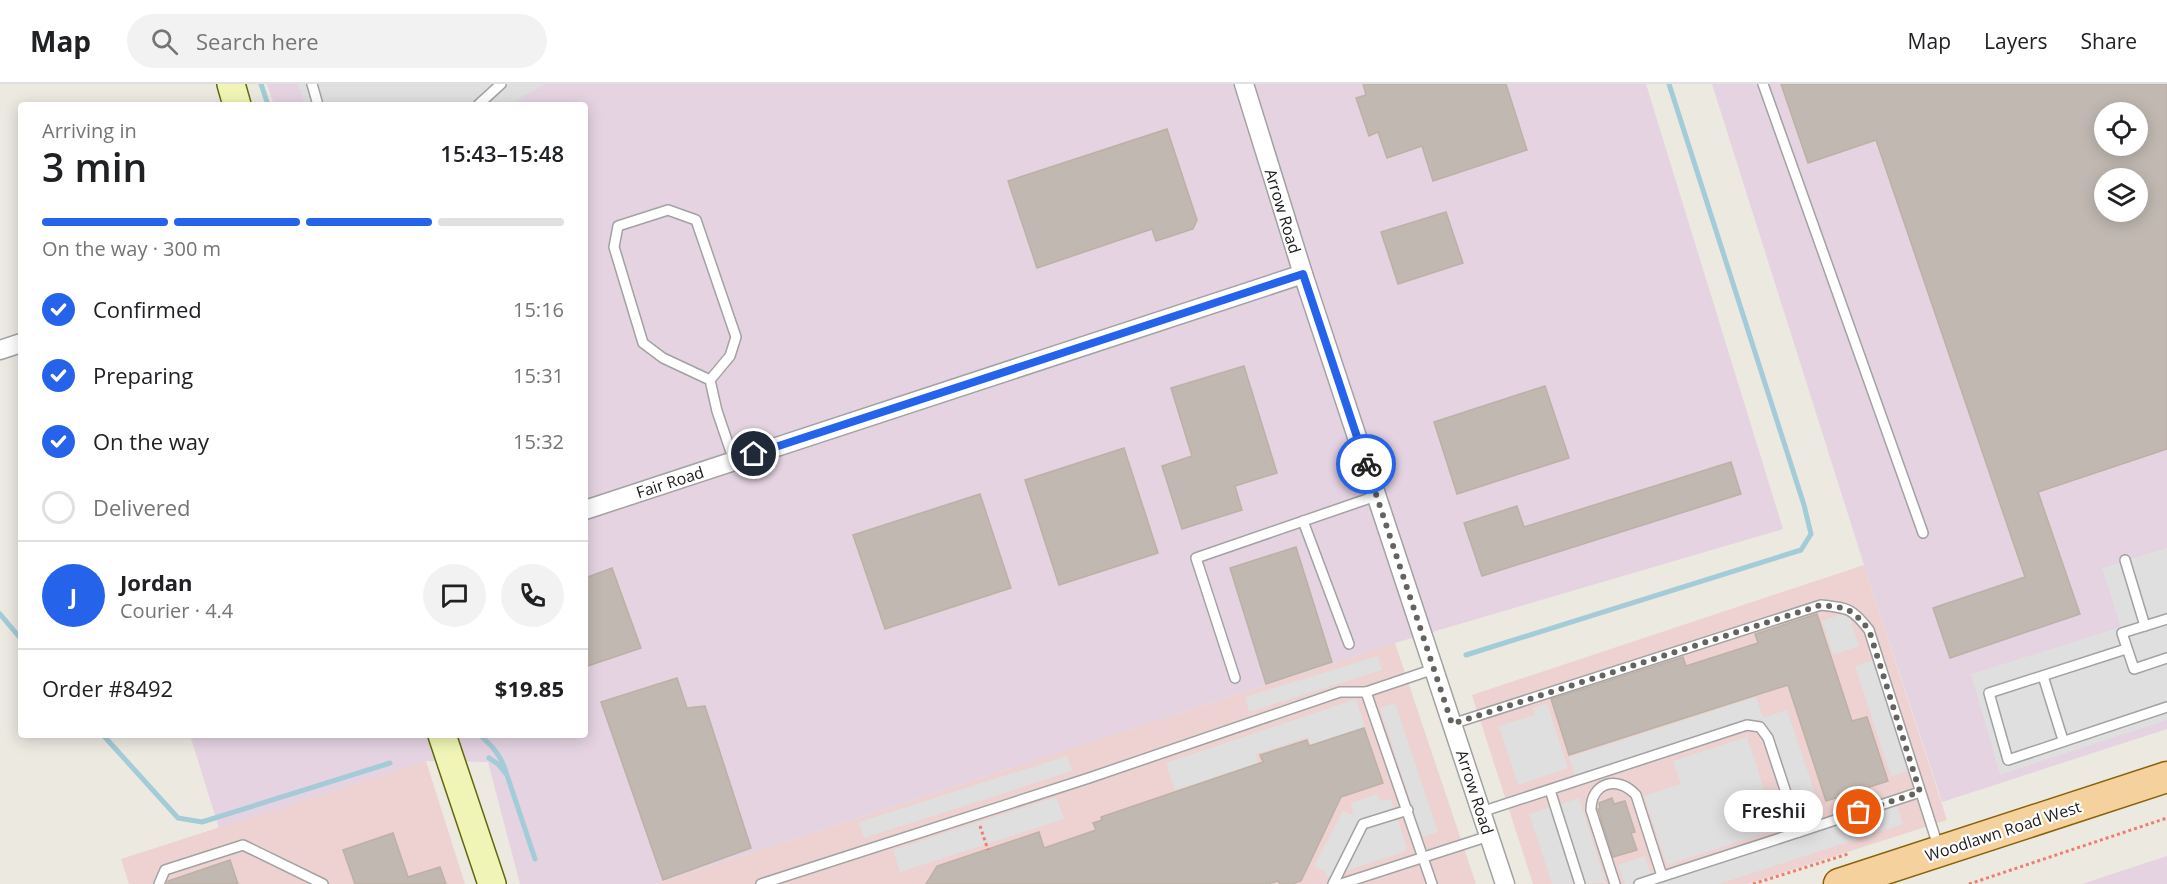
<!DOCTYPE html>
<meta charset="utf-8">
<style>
:root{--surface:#fff;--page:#f2f2f2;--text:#202124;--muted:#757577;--line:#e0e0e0;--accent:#2563eb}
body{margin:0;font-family:"Open Sans",sans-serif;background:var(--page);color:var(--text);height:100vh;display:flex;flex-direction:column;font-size:22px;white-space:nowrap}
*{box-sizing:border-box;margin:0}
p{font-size:20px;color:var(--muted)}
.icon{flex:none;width:33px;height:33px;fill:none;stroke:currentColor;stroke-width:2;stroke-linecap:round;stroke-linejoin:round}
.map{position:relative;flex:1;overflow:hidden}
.drawer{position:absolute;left:18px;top:18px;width:570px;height:636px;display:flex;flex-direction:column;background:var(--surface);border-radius:6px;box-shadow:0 3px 15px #0003}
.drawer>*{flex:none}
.tools{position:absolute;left:2094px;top:18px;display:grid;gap:12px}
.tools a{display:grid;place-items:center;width:54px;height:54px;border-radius:50%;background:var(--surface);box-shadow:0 3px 15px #0003;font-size:30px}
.pin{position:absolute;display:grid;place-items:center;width:51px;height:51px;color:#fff;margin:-26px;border:3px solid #fff;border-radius:50%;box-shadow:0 2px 6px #0007}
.courier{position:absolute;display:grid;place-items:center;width:60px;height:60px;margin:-30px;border:4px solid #2563eb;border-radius:50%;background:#fff;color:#222;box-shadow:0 2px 8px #0007}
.bubble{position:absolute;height:42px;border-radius:21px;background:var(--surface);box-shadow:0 3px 15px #0003;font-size:20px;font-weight:600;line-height:42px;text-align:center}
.headline em{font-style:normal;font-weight:600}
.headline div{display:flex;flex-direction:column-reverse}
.headline{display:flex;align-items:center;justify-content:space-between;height:102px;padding:0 24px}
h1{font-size:39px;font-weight:600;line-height:45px}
.bar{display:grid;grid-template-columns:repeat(4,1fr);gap:9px 6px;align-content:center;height:72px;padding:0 24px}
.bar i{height:8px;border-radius:4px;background:var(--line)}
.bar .active{background:var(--accent)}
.bar p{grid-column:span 4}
.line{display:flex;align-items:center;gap:15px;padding:0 24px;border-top:2px solid var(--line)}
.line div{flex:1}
.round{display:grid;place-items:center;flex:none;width:63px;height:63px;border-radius:32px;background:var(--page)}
ol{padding:0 24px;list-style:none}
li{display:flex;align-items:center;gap:18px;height:66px}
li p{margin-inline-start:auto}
li .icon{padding:6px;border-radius:50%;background:var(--accent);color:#fff;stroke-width:4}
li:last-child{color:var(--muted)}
li i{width:33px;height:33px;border:3px solid var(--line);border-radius:50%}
header{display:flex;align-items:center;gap:36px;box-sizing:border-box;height:84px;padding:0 30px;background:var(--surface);border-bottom:2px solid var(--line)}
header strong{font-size:28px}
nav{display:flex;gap:33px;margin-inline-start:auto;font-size:21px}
.search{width:420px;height:54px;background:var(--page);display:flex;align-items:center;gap:15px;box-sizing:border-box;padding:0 21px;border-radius:33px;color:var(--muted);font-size:22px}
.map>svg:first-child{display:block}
.commercial{fill:#edd2d1}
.industrial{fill:#e5d3e1;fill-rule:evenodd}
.parking{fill:#dfdfdf}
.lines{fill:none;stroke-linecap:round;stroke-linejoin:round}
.stream{stroke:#a4cbd8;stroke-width:5}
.building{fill:#c0b8b1;stroke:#bdb0a5;stroke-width:1.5;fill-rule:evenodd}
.service-casing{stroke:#a2a2a2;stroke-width:12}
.minor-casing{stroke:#a2a2a2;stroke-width:21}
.secondary-casing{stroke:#5d690b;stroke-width:30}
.primary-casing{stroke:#896109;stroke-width:33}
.path{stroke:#f07e6e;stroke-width:3;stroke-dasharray:3 3;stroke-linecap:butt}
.service{stroke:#fff;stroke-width:9}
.minor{stroke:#fff;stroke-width:18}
.secondary{stroke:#f0f5b7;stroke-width:27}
.primary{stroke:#f5d19d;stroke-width:30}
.done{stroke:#646360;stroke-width:6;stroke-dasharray:0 10.8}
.route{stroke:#2563eb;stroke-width:8}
.labels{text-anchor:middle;stroke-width:4.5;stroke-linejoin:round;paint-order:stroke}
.street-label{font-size:16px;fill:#1b1b1b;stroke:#fff}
</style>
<header>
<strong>Map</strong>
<div class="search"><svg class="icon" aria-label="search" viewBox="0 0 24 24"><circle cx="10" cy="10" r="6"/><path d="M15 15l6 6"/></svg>Search here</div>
<nav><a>Map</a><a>Layers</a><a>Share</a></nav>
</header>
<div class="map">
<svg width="2167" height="800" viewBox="0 0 2167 800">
<rect width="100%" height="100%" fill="#ece9e1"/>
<g class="commercial">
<polygon points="1864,481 1947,736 1748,800 1533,800 1472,611"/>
<polygon points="1395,559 1476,800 655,800"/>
<polygon points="426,677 465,800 129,800 121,775"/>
</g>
<g class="industrial">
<polygon points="267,0 1646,0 1783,445 1395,559 655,800 520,800 488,678 426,677 219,744 190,651 585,651 585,21 274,21"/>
<path d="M1712,0h455v645l-225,73 -78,-237zM2104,28h34v34h-34zM2104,94h34v34h-34z"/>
<polygon points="2167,772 2167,800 2082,800"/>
</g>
<g class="parking">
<polygon points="298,0 544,0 510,21 305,21"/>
<polygon points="2167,464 2167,636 2000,691 1971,590 2121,543 2102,484"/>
<polygon points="1848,528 1859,562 1833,571 1822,537"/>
<polygon points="1378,572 1382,586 1249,628 1245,613"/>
<polygon points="1876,575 1912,686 1891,692 1855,582"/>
<polygon points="1756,613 1763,634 1787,626 1818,718 1793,726 1761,635 1576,694 1569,673"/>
<polygon points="1356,615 1365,643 1311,661 1308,653 1256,670 1258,679 1175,706 1166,679"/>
<polygon points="1395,619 1438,748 1422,753 1380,624"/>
<polygon points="1547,620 1568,684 1518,701 1499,642 1535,631 1533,624"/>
<polygon points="1747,653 1777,745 1667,781 1644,712 1681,700 1673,677"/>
<polygon points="1067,672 1072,687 864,754 859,738"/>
<polygon points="1377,710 1380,717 1391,715 1407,764 1403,768 1327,793 1325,787 1314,782 1343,727 1353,731 1351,719"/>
<polygon points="1056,713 1064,735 900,788 893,766"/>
<polygon points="1579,714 1606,799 1552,800 1529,730"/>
<polygon points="1896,718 1903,740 1719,800 1625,800 1618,781 1645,772 1653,796"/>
</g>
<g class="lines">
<g class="stream">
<polyline points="261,0 268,21"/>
<polyline points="0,530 21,555"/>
<polyline points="1466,571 1801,466 1811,450 1804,421 1669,0"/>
<polyline points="103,651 178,734 202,738 390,679"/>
<path d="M480,651c12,11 21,20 26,37"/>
<polyline points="489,674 498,680 507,691 535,775"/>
</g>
</g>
<g class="building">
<polygon points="1363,0 1506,0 1527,66 1433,97 1422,62 1387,74 1378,48 1369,52 1356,14 1366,11"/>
<path d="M1781,0h386v365l-129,43 42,122 -130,44 -17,-50 92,-31 -149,-437 -68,23zM2104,28h34v34h-34zM2104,94h34v34h-34z"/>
<polygon points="1167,45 1197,136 1193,145 1156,157 1152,145 1037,184 1008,97"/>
<polygon points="1446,128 1463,179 1398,200 1381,148"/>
<polygon points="1244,282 1277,389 1235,402 1242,426 1182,445 1162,382 1192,372 1171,304"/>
<polygon points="1545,302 1569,374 1457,410 1434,338"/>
<polygon points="1124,364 1158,469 1059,501 1025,396"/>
<polygon points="1731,378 1741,410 1482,492 1464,439 1517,422 1524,443"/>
<polygon points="980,410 1011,504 885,545 853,451"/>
<polygon points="1296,463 1332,578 1266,600 1230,484"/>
<polygon points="612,484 641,564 585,583 585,494"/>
<polygon points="1817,530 1852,637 1867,633 1888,697 1826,717 1788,601 1569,671 1551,615 1683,573 1686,582 1758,559 1755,550"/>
<polygon points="677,594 687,624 705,622 751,764 663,796 601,618"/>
<polygon points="1364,644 1383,699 1341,713 1301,797 1292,800 1280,800 1278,797 1268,800 926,800 937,782 1039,748 1044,764 1096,746 1093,739 1102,736 1101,733 1263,678 1260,671 1307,656 1309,662"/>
<polygon points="1612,714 1614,720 1625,717 1635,748 1631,749 1637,766 1613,773 1598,725 1600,725 1599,719"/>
<polygon points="393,749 408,793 440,783 446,800 355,800 343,766"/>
<polygon points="230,776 238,800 167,800 168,797"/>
</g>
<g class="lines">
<defs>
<g id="service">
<polyline points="312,0 318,21"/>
<polyline points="1763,0 1923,449"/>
<polyline points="478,21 501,0"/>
<polyline points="710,296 730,272 736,253 696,136 668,126 618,142 614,163 643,259 663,274 710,296 717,327 734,377"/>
<polyline points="1303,437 1349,560"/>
<polyline points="2125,476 2145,542"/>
<polyline points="2167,535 2122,549 2134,585 2167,574"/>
<polyline points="2126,565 1989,609 2008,676 2167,623"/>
<polyline points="2043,592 2063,656"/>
<polyline points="1235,594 1196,474 1376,412"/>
<polyline points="1366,608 1432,800"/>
<path d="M1452,640l369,-119c27,3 31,3 48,25l69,216"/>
<polyline points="1550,706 1580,800"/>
<polyline points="1481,728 1747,641 1760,643 1768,654 1799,748 1920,708"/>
<polyline points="159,800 165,786 243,761 323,800"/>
<polyline points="761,800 1089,694 1340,608 1366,608 1434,585"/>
<polyline points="1333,800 1363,740 1408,726"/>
<polyline points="1341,800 1489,752"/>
<path d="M1615,800l-24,-74c0,-28 27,-35 45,-15l26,81"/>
<polyline points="1639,800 1799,748"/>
</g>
<g id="minor">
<polyline points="1244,0 1303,190 1505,800"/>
<polyline points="0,266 21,259"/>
<polyline points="585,426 1303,190"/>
</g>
<g id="secondary">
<polyline points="231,0 237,21"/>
<polyline points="442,651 492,800"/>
</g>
<polyline id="primary" points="1839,800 2167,693"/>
</defs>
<use href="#service" class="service-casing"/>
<use href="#minor" class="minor-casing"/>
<use href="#secondary" class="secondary-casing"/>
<use href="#primary" class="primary-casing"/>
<g class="path">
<polyline points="980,742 988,766"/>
<polyline points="1753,800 1848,770"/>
<polyline points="1969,800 2167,734"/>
</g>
<use href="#service" class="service"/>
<use href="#minor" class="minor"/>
<use href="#secondary" class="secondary"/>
<use href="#primary" class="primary"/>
</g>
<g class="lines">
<path class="done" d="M1366,380l86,260 369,-119c27,3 30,3 48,25l51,162 -61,20"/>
<polyline class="route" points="754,370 1303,190 1366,380"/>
</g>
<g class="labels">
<g class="street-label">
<text transform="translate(1283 127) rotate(73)" y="6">Arrow Road</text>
<text transform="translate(670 398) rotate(-18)" y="6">Fair Road</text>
<text transform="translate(1475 708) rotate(72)" y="6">Arrow Road</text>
<text transform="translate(2003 747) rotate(-18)" y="6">Woodlawn Road West</text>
</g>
</g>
</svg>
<div class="tools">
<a><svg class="icon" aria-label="locate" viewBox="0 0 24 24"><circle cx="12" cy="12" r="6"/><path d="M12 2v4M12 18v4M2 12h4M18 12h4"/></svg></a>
<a><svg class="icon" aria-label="layers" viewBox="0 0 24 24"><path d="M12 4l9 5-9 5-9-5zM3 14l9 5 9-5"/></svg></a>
</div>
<div class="pin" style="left:1859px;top:728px;background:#ea580c"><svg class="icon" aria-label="bag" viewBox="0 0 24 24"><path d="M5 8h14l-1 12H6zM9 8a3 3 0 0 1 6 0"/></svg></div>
<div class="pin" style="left:754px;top:370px;background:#1f2937"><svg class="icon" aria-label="home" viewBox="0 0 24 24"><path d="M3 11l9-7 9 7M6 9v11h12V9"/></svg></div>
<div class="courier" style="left:1366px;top:380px"><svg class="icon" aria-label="bike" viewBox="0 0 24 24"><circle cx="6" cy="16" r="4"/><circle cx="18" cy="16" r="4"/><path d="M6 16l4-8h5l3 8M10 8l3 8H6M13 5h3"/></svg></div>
<div class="bubble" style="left:1724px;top:706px;width:99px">Freshii</div>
<section class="drawer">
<div class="headline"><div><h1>3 min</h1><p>Arriving in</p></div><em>15:43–15:48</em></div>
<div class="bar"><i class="active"></i><i class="active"></i><i class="active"></i><i></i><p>On the way · 300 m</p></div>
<ol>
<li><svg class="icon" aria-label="check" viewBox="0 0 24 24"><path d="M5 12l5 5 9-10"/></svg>Confirmed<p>15:16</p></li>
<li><svg class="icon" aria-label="check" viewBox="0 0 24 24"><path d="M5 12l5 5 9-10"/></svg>Preparing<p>15:31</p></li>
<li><svg class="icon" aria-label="check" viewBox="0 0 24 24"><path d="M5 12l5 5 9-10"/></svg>On the way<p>15:32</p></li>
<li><i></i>Delivered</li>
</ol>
<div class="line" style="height:108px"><b class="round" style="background:var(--accent);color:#fff">J</b><div><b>Jordan</b><p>Courier · 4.4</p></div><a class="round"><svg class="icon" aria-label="chat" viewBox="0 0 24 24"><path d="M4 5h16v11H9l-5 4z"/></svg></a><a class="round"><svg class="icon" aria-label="phone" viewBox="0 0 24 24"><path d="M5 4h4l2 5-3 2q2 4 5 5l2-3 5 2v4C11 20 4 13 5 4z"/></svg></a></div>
<div class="line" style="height:78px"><div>Order #8492</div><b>$19.85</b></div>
</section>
</div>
